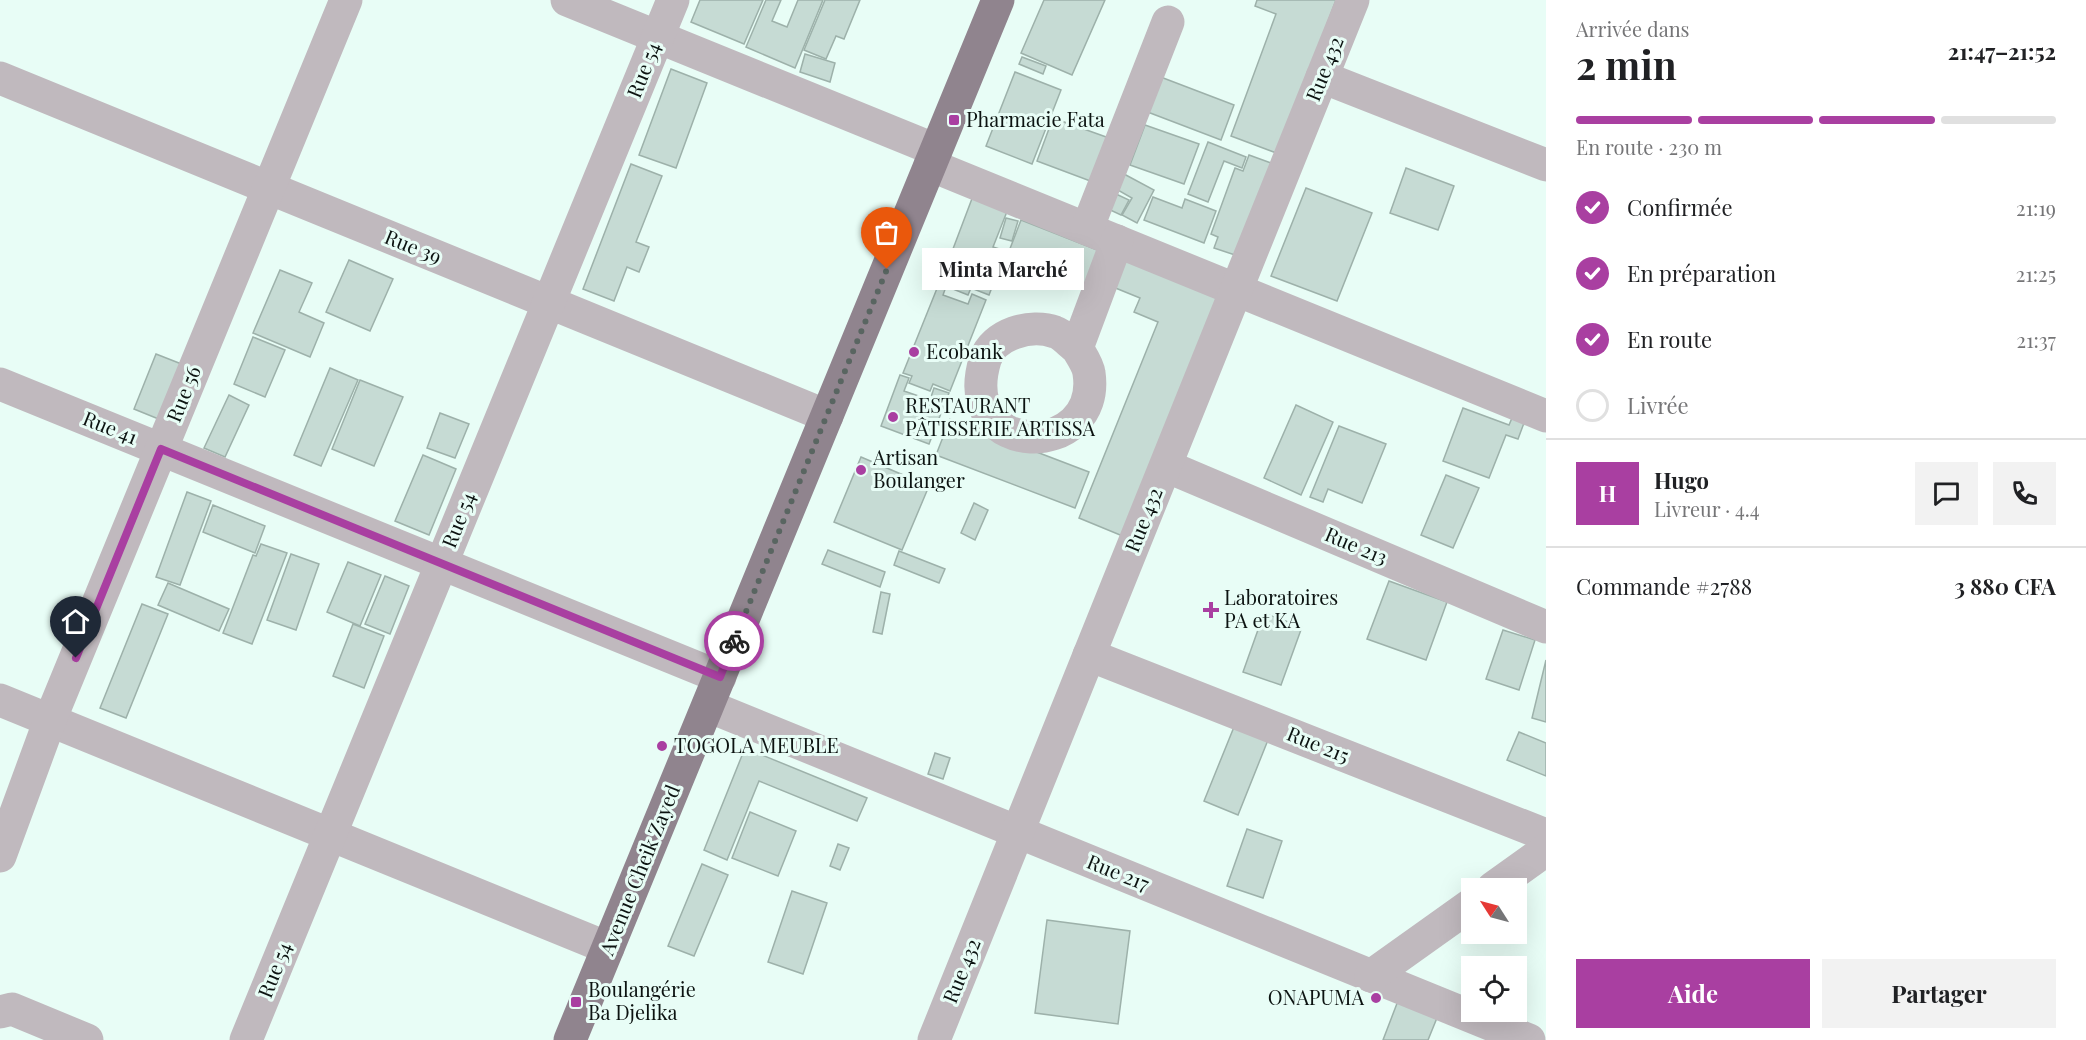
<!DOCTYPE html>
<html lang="fr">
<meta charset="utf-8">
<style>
:root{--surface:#fff;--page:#f2f2f2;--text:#202124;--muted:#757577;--line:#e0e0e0;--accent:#a93fa1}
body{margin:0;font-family:"Playfair Display",serif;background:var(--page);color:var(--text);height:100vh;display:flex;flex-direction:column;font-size:22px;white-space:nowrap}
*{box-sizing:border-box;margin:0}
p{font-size:20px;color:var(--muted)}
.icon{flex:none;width:33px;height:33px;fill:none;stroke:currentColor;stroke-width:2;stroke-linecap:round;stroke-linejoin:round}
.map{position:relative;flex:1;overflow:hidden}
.sheet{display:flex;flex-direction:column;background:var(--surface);width:540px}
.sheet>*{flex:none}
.needle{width:39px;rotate:306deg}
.buttons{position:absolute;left:1461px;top:878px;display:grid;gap:12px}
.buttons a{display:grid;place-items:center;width:66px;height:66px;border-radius:0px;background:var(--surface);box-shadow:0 6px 24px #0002;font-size:30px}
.pin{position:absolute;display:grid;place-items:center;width:51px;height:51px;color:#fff;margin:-62px -26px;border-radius:50% 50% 50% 0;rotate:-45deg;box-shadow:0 0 6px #0007}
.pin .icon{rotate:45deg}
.courier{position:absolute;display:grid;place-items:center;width:60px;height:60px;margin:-30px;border:4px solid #a93fa1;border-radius:50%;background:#fff;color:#222;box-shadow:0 2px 8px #0007}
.bubble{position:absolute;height:42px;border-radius:0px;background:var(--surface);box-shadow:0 6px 24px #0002;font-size:20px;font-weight:700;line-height:42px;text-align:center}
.headline em{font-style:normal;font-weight:700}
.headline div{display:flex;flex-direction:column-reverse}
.headline{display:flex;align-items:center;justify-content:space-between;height:102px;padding:0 30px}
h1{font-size:39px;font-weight:700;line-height:45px}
.bar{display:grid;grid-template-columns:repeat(4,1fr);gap:9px 6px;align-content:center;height:72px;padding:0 30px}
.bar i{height:8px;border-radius:4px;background:var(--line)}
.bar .on{background:var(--accent)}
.bar p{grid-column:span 4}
.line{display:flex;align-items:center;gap:15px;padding:0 30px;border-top:2px solid var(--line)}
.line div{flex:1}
.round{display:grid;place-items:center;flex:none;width:63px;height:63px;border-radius:0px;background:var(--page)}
ol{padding:0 30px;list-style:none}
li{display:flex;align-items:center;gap:18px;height:66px}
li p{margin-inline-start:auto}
li .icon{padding:6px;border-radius:50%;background:var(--accent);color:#fff;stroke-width:4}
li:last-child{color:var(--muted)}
li i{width:33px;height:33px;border:3px solid var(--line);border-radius:50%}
.action{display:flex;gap:12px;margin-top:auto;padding:12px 30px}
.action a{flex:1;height:69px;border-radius:0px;background:var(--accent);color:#fff;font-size:24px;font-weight:700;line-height:69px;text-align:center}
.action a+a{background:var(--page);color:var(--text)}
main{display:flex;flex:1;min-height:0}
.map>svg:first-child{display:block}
.building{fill:#c6dbd4;stroke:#9db1aa;stroke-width:1.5}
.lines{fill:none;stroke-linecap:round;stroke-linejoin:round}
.minor{stroke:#c0b9be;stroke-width:33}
.major{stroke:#90848e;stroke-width:33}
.done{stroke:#596561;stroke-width:6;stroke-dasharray:0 10.8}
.route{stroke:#a93fa1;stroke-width:8}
.poi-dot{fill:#a93fa1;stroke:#e8fdf6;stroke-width:2}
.labels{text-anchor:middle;stroke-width:6;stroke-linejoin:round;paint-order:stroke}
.street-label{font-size:20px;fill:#0c1311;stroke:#e8fdf6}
.poi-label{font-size:20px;fill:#0c1311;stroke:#e8fdf6;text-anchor:start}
</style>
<main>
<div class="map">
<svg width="1546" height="1040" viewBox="0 0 1546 1040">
<rect width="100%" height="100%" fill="#e8fdf6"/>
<g class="building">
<polygon points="700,0 763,0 744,44 691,22"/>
<polygon points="766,0 781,0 772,21 787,27 798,0 823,0 795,68 746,47"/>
<polygon points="825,0 860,0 844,39 836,36 826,59 804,50"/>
<polygon points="1044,0 1105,0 1072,75 1021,53"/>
<polygon points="1257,0 1336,0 1279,154 1231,136 1276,14 1255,6"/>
<polygon points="805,54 835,63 830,82 800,72"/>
<polygon points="1022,57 1046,66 1043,74 1019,64"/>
<polygon points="671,69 707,83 676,168 639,155"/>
<polygon points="1015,72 1061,90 1032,164 986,146"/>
<polygon points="1158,76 1234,105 1221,140 1145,111"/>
<polygon points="1053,118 1109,138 1093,182 1037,161"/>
<polygon points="1145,125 1199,144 1184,184 1130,165"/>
<polygon points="1208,142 1246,157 1242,168 1224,161 1208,202 1188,194"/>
<polygon points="1249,155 1271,163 1238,256 1214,248 1218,237 1211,234 1235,168 1243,171"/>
<polygon points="631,164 662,176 636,242 649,247 639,272 627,267 614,301 583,289"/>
<polygon points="1406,168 1454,186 1438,230 1390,213"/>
<polygon points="1124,174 1154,190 1137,223 1122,215 1132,198 1116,189"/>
<polygon points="1306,188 1372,213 1337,301 1271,276"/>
<polygon points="1116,194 1129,200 1121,215 1108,209"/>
<polygon points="973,196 1008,209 993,247 1006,251 989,295 971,288 968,295 948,287 950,280 942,278"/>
<polygon points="1153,197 1182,208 1185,199 1216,211 1204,243 1144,220"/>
<polygon points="1006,218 1018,221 1012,241 1000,238"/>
<polygon points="1021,220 1105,253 1090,291 1006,259"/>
<polygon points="1127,251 1225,290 1125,537 1079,518 1158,322 1134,312 1140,298 1113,287"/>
<polygon points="349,260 393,279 370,331 326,312"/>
<polygon points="280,270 312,283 299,312 324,323 310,357 253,333"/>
<polygon points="940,281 947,284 943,295 968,304 972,294 986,300 950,391 933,384 930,391 909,383 912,376 903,373"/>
<polygon points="253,337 285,350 265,397 234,384"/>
<polygon points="156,354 184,365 161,420 134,409"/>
<polygon points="330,368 358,380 321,466 294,455"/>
<polygon points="900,375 909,378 904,391 930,400 934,388 949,393 929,444 881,426"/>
<polygon points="360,380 403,397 374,466 332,449"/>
<polygon points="229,395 249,405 225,457 204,448"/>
<polygon points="1296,405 1333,422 1301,495 1264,478"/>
<polygon points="1463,408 1509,425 1512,418 1524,423 1518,439 1506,435 1489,478 1443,461"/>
<polygon points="440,413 469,424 455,458 427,448"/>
<polygon points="950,419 1089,472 1075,508 936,455"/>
<polygon points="1339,426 1386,444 1362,503 1328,489 1323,502 1310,497"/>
<polygon points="423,455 456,469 429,535 395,521"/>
<polygon points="861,457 929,486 902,550 834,522"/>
<polygon points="1446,475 1479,488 1453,548 1421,535"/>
<polygon points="187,492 211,501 180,585 156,577"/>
<polygon points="974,503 988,510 975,540 961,533"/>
<polygon points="213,505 265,526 255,553 203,532"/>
<polygon points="261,544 287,553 252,644 223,633 253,555 256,556"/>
<polygon points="828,550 885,572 880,587 822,564"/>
<polygon points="899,551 945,569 939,583 894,565"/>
<polygon points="291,554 319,564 296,630 267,620"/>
<polygon points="348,562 381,575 360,626 327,612"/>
<polygon points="385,576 409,586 390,634 365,624"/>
<polygon points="1389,581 1447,602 1426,660 1367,639"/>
<polygon points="168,583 229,609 219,631 158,605"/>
<polygon points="881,592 890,594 882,634 873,632"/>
<polygon points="142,604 168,614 126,718 100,708"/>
<polygon points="1264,613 1302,627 1281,685 1243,672"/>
<polygon points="353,624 384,636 364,688 333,676"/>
<polygon points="1503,630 1535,640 1519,690 1486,679"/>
<polygon points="1546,660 1546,722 1532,718"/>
<polygon points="1234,727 1268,740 1238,815 1204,801"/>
<polygon points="1519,732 1546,743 1546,776 1507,760"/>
<polygon points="745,748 867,798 857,821 759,781 727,860 704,850"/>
<polygon points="935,753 950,758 943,779 928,774"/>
<polygon points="750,812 796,831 778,876 732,858"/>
<polygon points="1247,829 1282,841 1263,898 1227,886"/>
<polygon points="838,844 849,848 840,870 830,866"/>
<polygon points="702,864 728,875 694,956 668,946"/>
<polygon points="792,891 827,903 803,974 768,962"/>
<polygon points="1047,920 1130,931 1118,1024 1035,1013"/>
<polygon points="1401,993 1441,1008 1428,1040 1383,1040"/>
</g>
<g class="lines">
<g class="minor">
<polyline points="567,0 936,150"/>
<polyline points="1322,77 1546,165"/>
<polyline points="0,78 827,416"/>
<polyline points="930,165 1546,416"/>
<polyline points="1087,229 1168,22"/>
<path d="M1077,348c-7,-5 -15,-14 -22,-16 -24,-9 -62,2 -70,28 -30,101 117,100 104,13 -1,-8 -8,-18 -12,-25l40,-107"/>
<polyline points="0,384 720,677"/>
<polyline points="1166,466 1546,627"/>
<polyline points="1089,655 1546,835"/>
<polyline points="0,700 608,948"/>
<polyline points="708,706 1529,1040"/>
<polyline points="0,856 50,720 346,0"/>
<polyline points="1493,888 1546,850"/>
<polyline points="1371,976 1472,904"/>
<polyline points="0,1012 12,1009 87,1040"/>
<polyline points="246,1040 673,0"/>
<polyline points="934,1040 1353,0"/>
</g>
<polyline class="major" points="570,1040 998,0"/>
</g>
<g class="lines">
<polyline class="done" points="734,641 887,269"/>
<polyline class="route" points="76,658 161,449 720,677 734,641"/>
</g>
<g class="poi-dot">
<rect x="948" y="114" width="12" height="12" rx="3"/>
<circle cx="914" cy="352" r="6"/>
<circle cx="893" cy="417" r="6"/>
<circle cx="861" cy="470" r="6"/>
<path d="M1208 601h6v6h6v6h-6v6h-6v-6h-6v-6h6z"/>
<circle cx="662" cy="746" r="6"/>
<circle cx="1376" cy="998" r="6"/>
<rect x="570" y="996" width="12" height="12" rx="3"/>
</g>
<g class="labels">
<g class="street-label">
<text transform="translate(1325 69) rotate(-68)" y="7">Rue 432</text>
<text transform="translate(644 70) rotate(-68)" y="7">Rue 54</text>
<text transform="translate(413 247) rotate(22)" y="7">Rue 39</text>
<text transform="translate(184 394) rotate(-68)" y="7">Rue 56</text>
<text transform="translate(110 428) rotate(22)" y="7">Rue 41</text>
<text transform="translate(459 520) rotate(-68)" y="7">Rue 54</text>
<text transform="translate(1144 520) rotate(-68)" y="7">Rue 432</text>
<text transform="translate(1356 546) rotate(23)" y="7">Rue 213</text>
<text transform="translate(1318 745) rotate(22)" y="7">Rue 215</text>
<text transform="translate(640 870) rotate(-68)" y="7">Avenue Cheik Zayed</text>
<text transform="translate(1118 873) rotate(22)" y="7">Rue 217</text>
<text transform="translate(275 970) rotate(-68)" y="7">Rue 54</text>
<text transform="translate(962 971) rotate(-68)" y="7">Rue 432</text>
</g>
<g class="poi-label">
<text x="966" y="127">Pharmacie Fata</text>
<text x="926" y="359">Ecobank</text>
<text x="905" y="413">RESTAURANT<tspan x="905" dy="23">PÂTISSERIE ARTISSA</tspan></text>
<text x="873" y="465">Artisan<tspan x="873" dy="23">Boulanger</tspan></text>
<text x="1224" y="605">Laboratoires<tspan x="1224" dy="23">PA et KA</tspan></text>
<text x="674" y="753">TOGOLA MEUBLE</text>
<text x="588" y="997">Boulangérie<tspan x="588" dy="23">Ba Djelika</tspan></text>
<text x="1364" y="1005" text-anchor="end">ONAPUMA</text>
</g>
</g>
</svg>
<div class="buttons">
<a><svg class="needle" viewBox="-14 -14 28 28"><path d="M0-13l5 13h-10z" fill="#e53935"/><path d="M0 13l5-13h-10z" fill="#757577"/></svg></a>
<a><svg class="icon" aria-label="locate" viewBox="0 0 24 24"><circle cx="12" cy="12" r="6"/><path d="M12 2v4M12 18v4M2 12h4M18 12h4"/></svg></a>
</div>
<div class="pin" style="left:887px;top:269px;background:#ea580c"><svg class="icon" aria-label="bag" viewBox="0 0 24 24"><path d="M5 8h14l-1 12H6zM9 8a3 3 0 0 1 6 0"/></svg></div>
<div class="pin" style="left:76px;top:658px;background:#1f2937"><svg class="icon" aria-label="home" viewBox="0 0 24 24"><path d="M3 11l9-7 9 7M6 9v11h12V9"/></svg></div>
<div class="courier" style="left:734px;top:641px"><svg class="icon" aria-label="bike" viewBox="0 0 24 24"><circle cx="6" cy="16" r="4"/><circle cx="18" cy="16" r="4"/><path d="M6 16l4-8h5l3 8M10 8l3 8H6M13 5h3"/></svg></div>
<div class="bubble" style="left:922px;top:248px;width:162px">Minta Marché</div>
</div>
<section class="sheet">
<div class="headline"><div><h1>2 min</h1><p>Arrivée dans</p></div><em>21:47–21:52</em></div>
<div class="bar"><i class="on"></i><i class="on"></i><i class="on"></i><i></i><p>En route · 230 m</p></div>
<ol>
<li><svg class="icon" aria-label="check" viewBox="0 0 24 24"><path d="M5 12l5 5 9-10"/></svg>Confirmée<p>21:19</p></li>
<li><svg class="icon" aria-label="check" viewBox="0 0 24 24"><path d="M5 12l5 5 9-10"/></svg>En préparation<p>21:25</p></li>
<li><svg class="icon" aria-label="check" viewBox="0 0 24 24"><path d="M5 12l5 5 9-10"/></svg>En route<p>21:37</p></li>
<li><i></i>Livrée</li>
</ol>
<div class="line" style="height:108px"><b class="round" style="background:var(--accent);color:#fff">H</b><div><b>Hugo</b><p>Livreur · 4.4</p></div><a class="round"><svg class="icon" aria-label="chat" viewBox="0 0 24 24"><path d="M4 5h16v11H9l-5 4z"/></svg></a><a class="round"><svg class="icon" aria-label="phone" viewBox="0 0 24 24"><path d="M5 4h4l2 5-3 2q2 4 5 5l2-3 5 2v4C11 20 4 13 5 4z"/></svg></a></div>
<div class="line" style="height:78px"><div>Commande #2788</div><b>3 880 CFA</b></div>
<div class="action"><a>Aide</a><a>Partager</a></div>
</section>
</main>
